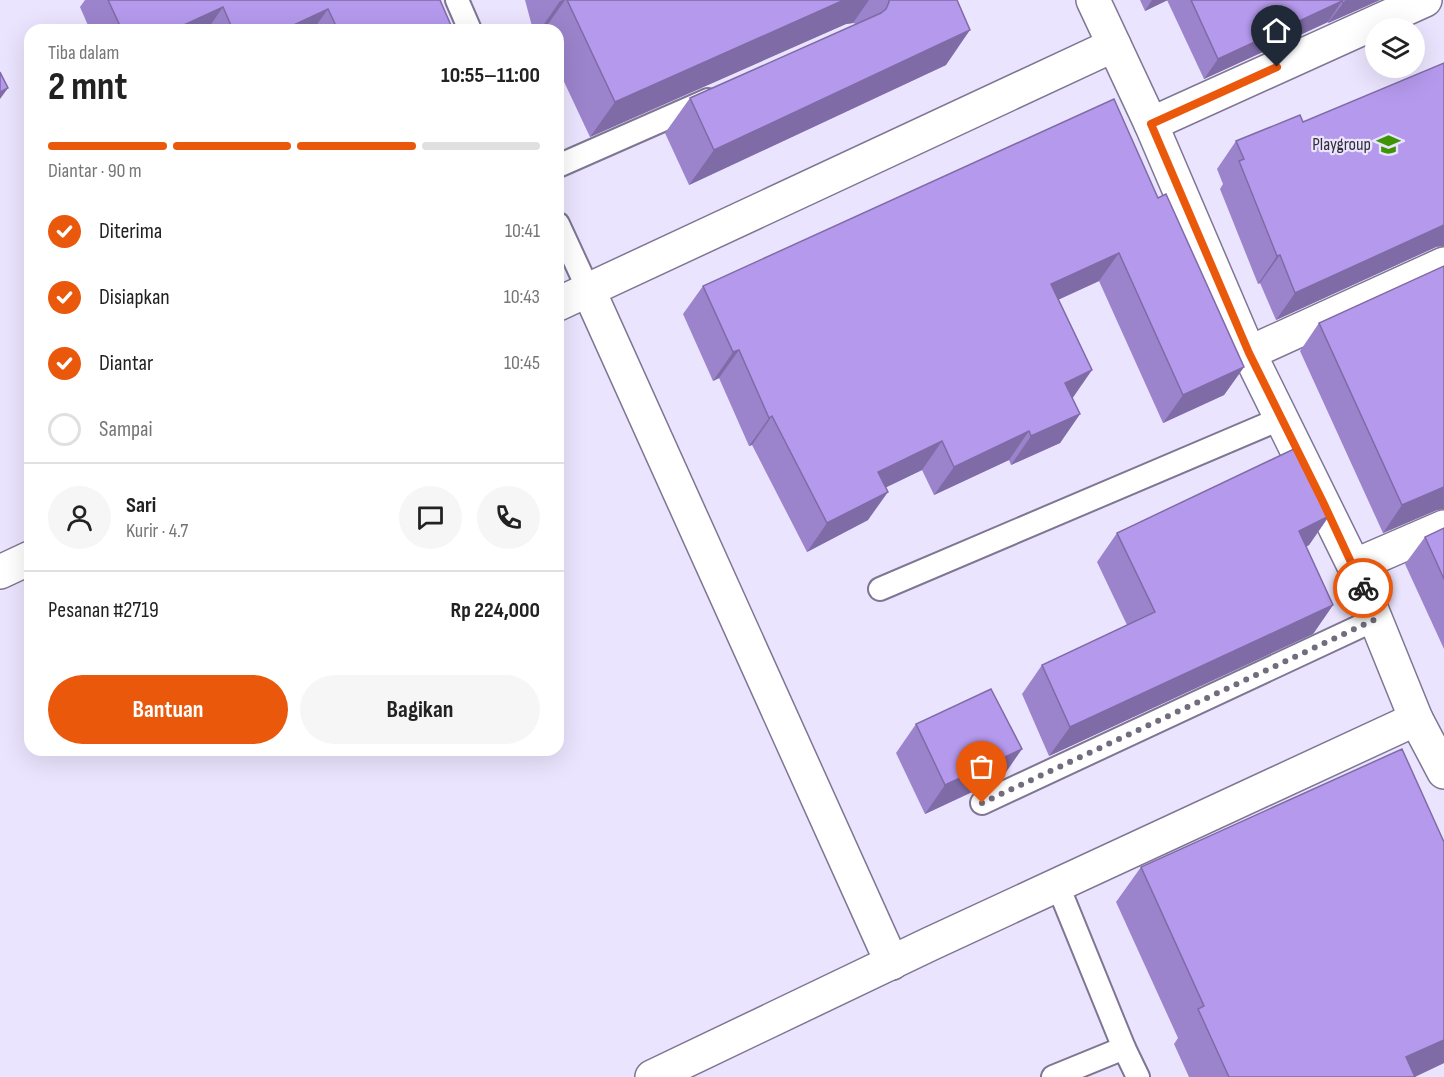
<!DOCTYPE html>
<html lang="id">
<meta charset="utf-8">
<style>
:root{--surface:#fff;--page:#f6f6f6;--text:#222;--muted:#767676;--line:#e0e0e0;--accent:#ea580c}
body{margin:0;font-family:"Sofia Sans Condensed",sans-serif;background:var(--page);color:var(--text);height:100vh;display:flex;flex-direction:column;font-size:22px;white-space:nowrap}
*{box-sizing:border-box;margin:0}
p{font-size:20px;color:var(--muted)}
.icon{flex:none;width:33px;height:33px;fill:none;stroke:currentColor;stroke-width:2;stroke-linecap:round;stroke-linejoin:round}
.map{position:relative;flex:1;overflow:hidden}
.side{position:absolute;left:24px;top:24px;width:540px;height:732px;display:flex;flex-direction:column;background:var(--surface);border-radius:18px;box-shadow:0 6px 24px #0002}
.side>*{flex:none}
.buttons{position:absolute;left:1365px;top:18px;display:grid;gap:12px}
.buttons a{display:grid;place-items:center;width:60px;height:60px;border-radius:50%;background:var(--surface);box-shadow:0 6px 24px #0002;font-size:30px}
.pin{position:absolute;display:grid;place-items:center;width:51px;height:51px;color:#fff;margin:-62px -26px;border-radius:50% 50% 50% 0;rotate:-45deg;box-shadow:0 0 6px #0007}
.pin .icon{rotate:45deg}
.courier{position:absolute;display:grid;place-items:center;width:60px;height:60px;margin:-30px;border:4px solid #ea580c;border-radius:50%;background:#fff;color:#222;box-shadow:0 2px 8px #0007}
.head em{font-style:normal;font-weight:700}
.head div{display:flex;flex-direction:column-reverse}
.head{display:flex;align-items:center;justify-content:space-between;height:102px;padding:0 24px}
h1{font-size:39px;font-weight:700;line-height:45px}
.bar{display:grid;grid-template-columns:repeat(4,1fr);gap:9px 6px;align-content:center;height:72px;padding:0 24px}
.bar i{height:8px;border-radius:4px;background:var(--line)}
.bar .current{background:var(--accent)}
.bar p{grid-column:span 4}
.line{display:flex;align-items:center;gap:15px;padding:0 24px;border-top:2px solid var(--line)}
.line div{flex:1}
.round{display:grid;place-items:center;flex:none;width:63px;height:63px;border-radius:32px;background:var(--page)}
ol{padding:0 24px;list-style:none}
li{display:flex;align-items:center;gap:18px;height:66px}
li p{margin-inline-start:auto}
li .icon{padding:6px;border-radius:50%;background:var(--accent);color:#fff;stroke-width:4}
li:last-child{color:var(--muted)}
li i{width:33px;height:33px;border:3px solid var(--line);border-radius:50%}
.button{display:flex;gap:12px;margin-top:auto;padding:12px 24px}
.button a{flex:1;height:69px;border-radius:36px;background:var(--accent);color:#fff;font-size:24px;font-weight:700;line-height:69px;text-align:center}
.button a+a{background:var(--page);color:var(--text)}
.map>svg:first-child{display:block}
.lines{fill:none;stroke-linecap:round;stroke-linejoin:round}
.lane-casing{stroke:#7e7693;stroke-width:26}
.street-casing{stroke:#7e7693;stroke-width:36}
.lane{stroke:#fff;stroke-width:22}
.street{stroke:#fff;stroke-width:33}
.wall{fill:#9c84cc}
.shaded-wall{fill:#7f6ba6}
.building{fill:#b599ed;stroke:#7f6ba6;stroke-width:1.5}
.done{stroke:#726d7e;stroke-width:6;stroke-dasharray:0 10.8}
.route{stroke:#ea580c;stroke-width:8}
.labels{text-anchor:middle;stroke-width:4.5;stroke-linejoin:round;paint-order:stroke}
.poi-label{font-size:18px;fill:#312d39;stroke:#ebe4fe;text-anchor:end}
</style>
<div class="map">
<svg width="1444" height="1077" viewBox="0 0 1444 1077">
<rect width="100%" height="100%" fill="#ebe4fe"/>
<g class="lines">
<defs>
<g id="lane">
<polyline points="457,0 470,30"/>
<polyline points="558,166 708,100"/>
<polyline points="558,224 588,289"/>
<polyline points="880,589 1282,418"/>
<polyline points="982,803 1376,619"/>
<polyline points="1058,886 1124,1048"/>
<polyline points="1053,1077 1124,1048 1138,1077"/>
</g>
<g id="street">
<polyline points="1093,0 1151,124 1249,353 1354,566 1416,719 1444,772"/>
<polyline points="1151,124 1425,0"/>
<polyline points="588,289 892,963"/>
<polyline points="558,304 1114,45"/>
<polyline points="1249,353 1444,264"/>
<polyline points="1354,566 1444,527"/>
<polyline points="0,572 30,558"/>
<polyline points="652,1077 930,944 1416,719"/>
</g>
</defs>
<use href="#lane" class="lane-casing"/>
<use href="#street" class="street-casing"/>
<use href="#lane" class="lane"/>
<use href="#street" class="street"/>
</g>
<g class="wall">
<polygon points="85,0 440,0 453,30 90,30 80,7"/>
<polygon points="525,0 957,0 946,65 689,185 665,133 690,98 856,24 853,23 846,24 590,137 558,69 558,30 533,30"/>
<polygon points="1140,0 1380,0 1328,23 1328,22 1204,79 1167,0 1145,11"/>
<polygon points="1303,122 1436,247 1276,320 1260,283 1258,284 1220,189 1223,184 1217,169 1236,141"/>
<polygon points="1158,198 1244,367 1224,395 1163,423 1099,281 1058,300 1072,398 1080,414 1060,443 1011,465 1009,460 934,495 922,470 886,487 868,520 807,552 752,445 749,446 719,378 713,381 683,314 703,286"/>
<polygon points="1444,266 1444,509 1437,510 1383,533 1300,351 1319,323"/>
<polygon points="1329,516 1309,545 1306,547 1333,605 1313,634 1049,756 1022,694 1042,665 1127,625 1097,562 1117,533"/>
<polygon points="1444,528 1444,649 1405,564 1425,537"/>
<polygon points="916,724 1002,778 925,814 896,753"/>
<polygon points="1444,842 1444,1063 1415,1077 1189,1077 1174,1044 1178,1038 1116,902 1141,867"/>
</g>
<g class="shaded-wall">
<polygon points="563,0 565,0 544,30 540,30 560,1"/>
<polygon points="844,0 869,0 853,23 846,24 590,137 615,102"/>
<polygon points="1152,0 1168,0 1145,11"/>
<polygon points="1349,0 1380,0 1328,23 1343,3"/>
<polygon points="1342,1 1328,22 1204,79 1218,59"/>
<polygon points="223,7 207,30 173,30"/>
<polygon points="328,9 313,30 283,30"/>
<polygon points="970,30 946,65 689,185 714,150"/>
<polygon points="8,88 0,99 0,92"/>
<polygon points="1444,225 1444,246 1436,247 1276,320 1295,293"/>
<polygon points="1119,253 1099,281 1031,312 1051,284"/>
<polygon points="1280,255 1260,283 1258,284 1277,256"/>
<polygon points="739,350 719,378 713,381 733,352"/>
<polygon points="1244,367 1224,395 1163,423 1183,395"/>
<polygon points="1092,370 1072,399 1065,383"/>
<polygon points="1080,414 1060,443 1011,465 1031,436"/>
<polygon points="772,416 752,445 749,446 769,418"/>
<polygon points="1029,431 1009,460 934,495 954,467"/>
<polygon points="942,441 922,470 858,501 878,472"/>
<polygon points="1444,487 1444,509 1437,510 1383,533 1402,505"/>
<polygon points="888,492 868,520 807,552 827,523"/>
<polygon points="1329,516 1309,545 1279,560 1299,531"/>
<polygon points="1333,605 1313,634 1049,756 1070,727"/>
<polygon points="1022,749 1002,778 925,814 945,785"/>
<polygon points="1444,1040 1444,1063 1414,1077 1406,1057"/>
</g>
<g class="building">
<polygon points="108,0 440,0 453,30 338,30 328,9 283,30 233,30 223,7 173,30 122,30"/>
<polygon points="567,0 844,0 615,102"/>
<polygon points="889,0 957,0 970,30 714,150 690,98 881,13 886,9 889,2"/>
<polygon points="1191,0 1349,0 1343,3 1342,1 1218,59"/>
<polygon points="1444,63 1444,225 1295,293 1280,255 1277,256 1239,161 1244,159 1236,141 1300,115 1303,122"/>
<polygon points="0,72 8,88 0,92"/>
<polygon points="1114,99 1158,198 1166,194 1244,367 1183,395 1119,253 1051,284 1092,370 1065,383 1080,414 1031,436 1029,431 954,467 942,441 878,472 888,492 827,523 772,416 769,418 739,350 733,352 703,286"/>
<polygon points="1444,266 1444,487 1402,505 1319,323"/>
<polygon points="1296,448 1329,516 1299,531 1333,605 1070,727 1042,665 1155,612 1117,533"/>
<polygon points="1444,528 1444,579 1425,537"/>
<polygon points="991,689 1022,749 945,785 916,724"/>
<polygon points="1402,749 1444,842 1444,1040 1406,1057 1415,1077 1229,1077 1198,1009 1204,1006 1141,867"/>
</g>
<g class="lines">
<polyline class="done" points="982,803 1376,619 1363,588"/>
<polyline class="route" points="1277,67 1151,124 1249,353 1323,502 1363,588"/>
</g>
<defs>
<symbol id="school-bare" viewBox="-9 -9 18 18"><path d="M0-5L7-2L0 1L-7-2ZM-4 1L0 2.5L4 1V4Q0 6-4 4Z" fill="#3e9404" stroke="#ebe4fe" stroke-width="2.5" paint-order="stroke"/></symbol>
</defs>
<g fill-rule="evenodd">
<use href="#school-bare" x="1372" y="128" width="33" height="33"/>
</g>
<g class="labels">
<g class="poi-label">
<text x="1371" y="150">Playgroup</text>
</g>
</g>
</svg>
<div class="buttons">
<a><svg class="icon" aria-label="layers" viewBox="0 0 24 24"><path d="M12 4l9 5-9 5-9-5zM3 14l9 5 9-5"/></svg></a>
</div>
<div class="pin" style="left:982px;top:803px;background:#ea580c"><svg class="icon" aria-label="bag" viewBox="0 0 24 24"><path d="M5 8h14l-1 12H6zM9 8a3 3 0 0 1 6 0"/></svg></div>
<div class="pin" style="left:1277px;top:67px;background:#1f2937"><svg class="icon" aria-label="home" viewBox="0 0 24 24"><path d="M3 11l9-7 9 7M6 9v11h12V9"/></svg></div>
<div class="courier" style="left:1363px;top:588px"><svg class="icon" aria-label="bike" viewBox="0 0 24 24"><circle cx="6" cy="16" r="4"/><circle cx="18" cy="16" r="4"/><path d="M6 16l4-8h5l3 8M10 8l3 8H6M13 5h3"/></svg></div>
<section class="side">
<div class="head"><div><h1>2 mnt</h1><p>Tiba dalam</p></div><em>10:55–11:00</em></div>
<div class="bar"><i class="current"></i><i class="current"></i><i class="current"></i><i></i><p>Diantar · 90 m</p></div>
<ol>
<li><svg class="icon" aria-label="check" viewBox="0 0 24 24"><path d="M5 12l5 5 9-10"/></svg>Diterima<p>10:41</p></li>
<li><svg class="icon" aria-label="check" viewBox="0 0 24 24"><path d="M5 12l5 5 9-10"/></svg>Disiapkan<p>10:43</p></li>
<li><svg class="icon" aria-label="check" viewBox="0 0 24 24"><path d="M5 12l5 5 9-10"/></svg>Diantar<p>10:45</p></li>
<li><i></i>Sampai</li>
</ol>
<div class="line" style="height:108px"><a class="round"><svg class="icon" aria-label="person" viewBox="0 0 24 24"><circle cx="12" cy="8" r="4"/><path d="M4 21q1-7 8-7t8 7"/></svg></a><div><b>Sari</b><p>Kurir · 4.7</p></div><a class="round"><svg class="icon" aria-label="chat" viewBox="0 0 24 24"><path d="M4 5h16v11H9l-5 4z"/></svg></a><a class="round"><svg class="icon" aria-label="phone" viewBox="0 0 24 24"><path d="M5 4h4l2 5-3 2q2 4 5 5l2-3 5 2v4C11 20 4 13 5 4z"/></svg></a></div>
<div class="line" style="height:78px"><div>Pesanan #2719</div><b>Rp 224,000</b></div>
<div class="button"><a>Bantuan</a><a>Bagikan</a></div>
</section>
</div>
